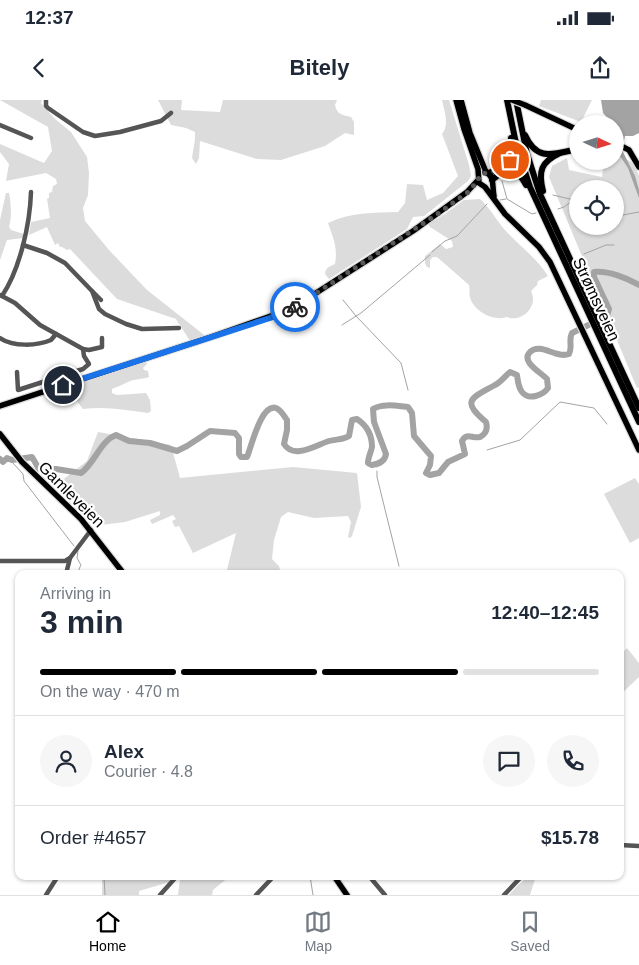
<!DOCTYPE html>
<meta charset="utf-8">
<style>
:root{--surface:#fff;--page:#f6f6f7;--text:#1f2937;--muted:#747a83;--line:#e0e1e3;--accent:#000}
body{margin:0;font-family:Arial,sans-serif;background:var(--page);color:var(--text);height:100vh;display:flex;flex-direction:column;font-size:19px;white-space:nowrap}
*{box-sizing:border-box;margin:0}
p{font-size:16px;color:var(--muted)}
.icon{flex:none;width:28px;height:28px;fill:none;stroke:currentColor;stroke-width:2;stroke-linecap:round;stroke-linejoin:round}
.map{position:relative;flex:1;overflow:hidden}
.sheet{position:absolute;left:15px;top:470px;width:609px;height:310px;display:flex;flex-direction:column;background:var(--surface);border-radius:10px;box-shadow:0 1px 4px #0004}
.sheet>*{flex:none}
.needle{width:32px;rotate:94deg}
.buttons{position:absolute;left:569px;top:15px;display:grid;gap:10px}
.buttons a{display:grid;place-items:center;width:55px;height:55px;border-radius:50%;background:var(--surface);box-shadow:0 1px 4px #0004;font-size:25px}
.pin{position:absolute;display:grid;place-items:center;width:42px;height:42px;color:#fff;margin:-21px;border:2px solid #fff;border-radius:50%;box-shadow:0 1px 5px #0007}
.courier{position:absolute;display:grid;place-items:center;width:50px;height:50px;margin:-25px;border:4px solid #1a73e8;border-radius:50%;background:#fff;color:#222;box-shadow:0 1px 6px #0007}
.overview em{font-style:normal;font-weight:800}
.overview div{display:flex;flex-direction:column-reverse}
.overview{display:flex;align-items:center;justify-content:space-between;height:85px;padding:0 25px}
h1{font-size:32px;font-weight:800;line-height:38px}
.bar{display:grid;grid-template-columns:repeat(4,1fr);gap:8px 5px;align-content:center;height:60px;padding:0 25px}
.bar i{height:6px;border-radius:4px;background:var(--line)}
.bar .selected{background:var(--accent)}
.bar p{grid-column:span 4}
.line{display:flex;align-items:center;gap:12px;padding:0 25px;border-top:1px solid var(--line)}
.line div{flex:1}
.round{display:grid;place-items:center;flex:none;width:52px;height:52px;border-radius:26px;background:var(--page)}
.status{display:flex;justify-content:space-between;align-items:center;height:35px;padding:0 25px;background:var(--surface);direction:ltr}
.status svg{height:14px;fill:currentColor}
header{display:flex;justify-content:space-between;align-items:center;height:65px;padding:0 25px;background:var(--surface);font-size:22px;font-weight:800}
.dock{display:flex;justify-content:space-around;align-items:center;height:70px;border-top:1px solid var(--line);background:var(--surface);font-size:14px;color:var(--muted)}
.dock a{display:grid;justify-items:center;gap:2px}
.dock .selected{color:var(--accent)}
.map>svg:first-child{display:block}
.green{fill:#dcdcdc;fill-rule:evenodd}
.water{fill:#a3a3a3}
.lines{fill:none;stroke-linecap:round;stroke-linejoin:round}
.stream{stroke:#a3a3a3;stroke-width:1}
.river{stroke:#a3a3a3;stroke-width:6}
.major-casing{stroke:#dbdbdb;stroke-width:8}
.highway-casing{stroke:#dbdbdb;stroke-width:8}
.minor{stroke:#555;stroke-width:4.5}
.major{stroke:#000;stroke-width:5.5}
.highway{stroke:#000;stroke-width:6}
.major-bridge-casing{stroke:#dbdbdb;stroke-width:8;stroke-linecap:butt}
.major-bridge{stroke:#000;stroke-width:5.5}
.done{stroke:#595959;stroke-width:5;stroke-dasharray:0 9}
.route{stroke:#1a73e8;stroke-width:6}
.labels{text-anchor:middle;stroke-width:4.5;stroke-linejoin:round;paint-order:stroke}
.street-label{font-size:16px;fill:#000;stroke:#fff}
</style>
<div class="status"><b>12:37</b><svg viewBox="0 0 49 12"><path d="M0 12V9h3v3zM5 12V6h3v6zM10 12V3h3v9zM15 12V0h3v12zM26 1h20v11H26zM47 4h2v5h-2z"/></svg></div>
<header><svg class="icon" aria-label="back" viewBox="0 0 24 24"><path d="M15 5l-7 7 7 7"/></svg>Bitely<svg class="icon" aria-label="share" viewBox="0 0 24 24"><path d="M12 15V3M7 8l5-5 5 5M5 13v7h14v-7"/></svg></header>
<div class="map">
<svg width="639" height="795" viewBox="0 0 639 795">
<rect width="100%" height="100%" fill="#fff"/>
<g class="green">
<polygon points="0,0 42,0 41,3 55,19 71,32 87,57 89,73 88,95 83,108 85,121 109,150 147,190 208,238 192,244 176,219 117,199 70,149 67,150 62,147 60,147 58,143 55,145 47,127 29,135 31,122 50,118 47,99 49,98 49,93 52,92 53,86 57,84 56,79 46,73 6,81 9,64 0,52 0,44 44,63 52,51 48,27"/>
<path d="M158,0h24l-1,10 39,2 3,-12h114l-2,5c2,10 8,10 16,12l3,5v13l-9,-2 -20,13 -44,14 -24,-1 -57,-18 -1,17 -3,6 -4,-6 3,-19v-7l-9,-4 -15,-3z"/>
<path d="M442,0h7l20,65 2,11 -3,5 -44,35 -11,1 -6,12 -78,50 -4,-5c1,-7 4,-7 10,-10 3,-17 -2,-26 -7,-41 22,-11 46,-10 70,-11l7,-9 2,-19 16,1 4,15 16,-7 15,-17 -16,-42c8,-10 2,-23 0,-34z"/>
<polygon points="541,0 592,0 581,22 539,6"/>
<path d="M615,52l19,12 5,12v211l-2,1 -88,-211 3,-11 15,-8 2,12 33,7 2,-16h11zM578,89h37v37h-37z"/>
<path d="M6,93h3c2,11 3,24 0,34l2,3 13,4 -1,4 -16,2 -7,20v-40z"/>
<path d="M480,99c11,10 16,21 25,31 14,16 32,28 43,46l-10,5 -1,4 -6,6c1,3 2,5 2,8 0,13 -15,23 -26,18 -13,5 -34,-6 -37,-20 -1,-3 0,-8 -1,-12l-32,-28h-4l-3,3v8l-3,-1 -2,-3v-8l15,-12 6,5 7,-2 -1,-6 -22,-14 -2,-3 17,-10 19,-14z"/>
<path d="M146,262l1,2 -4,4 1,2 4,1 1,6c-6,2 -16,2 -21,5 -5,2 -10,5 -16,7v4l5,2 29,-2 4,7 1,11 -3,2c-22,-3 -43,-7 -65,-4l-15,-19 10,-8z"/>
<polygon points="98,332 171,345 180,378 293,367 357,373 361,407 352,436 350,438 348,437 351,422 348,416 314,418 288,412 281,417 274,440 272,459 279,466 281,474 226,474 236,433 193,453 179,426 175,427 172,421 176,419 173,415 152,424 150,420 160,415 160,411 125,422 101,425 93,417 61,381 87,361"/>
<polygon points="635,378 639,384 639,438 630,443 604,394"/>
<polygon points="627,548 639,563 639,577 620,595 620,555"/>
<polygon points="102,776 230,776 213,790 212,795 178,795 180,779 139,791 139,795 102,795"/>
<polygon points="529,776 536,776 530,795 509,795 517,786"/>
</g>
<polygon class="water" points="601,0 639,0 639,33 633,36 625,36 622,50 635,76 639,90 639,98 628,68 618,53 620,52 619,47 621,41 615,24 613,24 603,13"/>
<g class="lines">
<g class="stream">
<polyline points="502,81 507,99 532,114 536,113"/>
<polyline points="553,95 578,101"/>
<polyline points="500,100 506,99"/>
<polyline points="558,109 564,107 572,101"/>
<polyline points="615,111 623,115 639,112"/>
<polyline points="432,152 445,141 457,136 487,104"/>
<polyline points="584,154 606,145 614,145"/>
<polyline points="343,200 356,216 401,263 408,290"/>
<polyline points="342,225 361,213 430,155"/>
<polyline points="487,350 520,340 560,302 594,308 607,324"/>
<polyline points="12,360 12,362 23,374 24,381 74,446"/>
<polyline points="377,367 377,364"/>
<polyline points="377,371 377,377 399,466"/>
<polyline points="78,451 77,458 81,465 79,469 80,474"/>
<polyline points="104,776 105,795"/>
<polyline points="310,776 313,795"/>
</g>
<path class="river" d="M0,359l3,3 4,-4 5,2 20,-3 7,12h17l25,4c14,-10 19,-32 35,-38l13,6 21,2 27,8 10,-5 23,-15 25,2 4,5v16l2,3h6c4,-9 14,-54 29,-49 5,2 8,8 11,12v10l-3,14c10,16 32,1 45,-3 7,-2 14,-1 20,-5l3,-16 5,-1c9,6 15,16 15,28 -1,5 -4,10 -4,16l4,2c7,-1 13,-4 14,-11l-12,-32 -1,-13c9,-6 25,-3 35,-2l4,6 2,23 17,20 -1,9 -4,8 4,2 9,-2 9,-11 17,-8 -3,-13c5,-9 10,-2 18,-4 6,-3 8,-8 6,-15 -26,-22 -14,-24 9,-37 6,-3 10,-9 15,-13l7,3c1,6 1,12 5,17 7,9 21,3 26,-4l-1,-9c-5,-6 -27,-17 -17,-27 11,-10 26,7 39,2 4,-7 -1,-14 3,-21l35,-17 2,-7 -15,-32v-5c13,-2 33,6 45,13"/>
<defs>
<g id="major">
<polyline points="456,0 464,29 478,69 479,83 485,87 505,114 539,147 550,162 639,350"/>
<polyline points="461,0 470,33 486,72"/>
<polyline points="525,5 578,30"/>
<polyline points="615,43 629,50 639,67"/>
<path d="M485,72c10,3 7,15 9,24"/>
<polyline points="0,306 211,237 291,209 413,131 467,92 478,80"/>
<polyline points="0,334 22,362 81,419 124,474"/>
<polyline points="334,776 347,795"/>
</g>
<g id="highway">
<polyline points="507,0 517,48 530,87 639,322"/>
<polyline points="516,0 527,54 540,94 639,308"/>
<path d="M525,35c12,27 28,19 53,14"/>
<path d="M488,73c21,-5 26,-14 23,-35"/>
<path d="M492,80c15,-14 25,-13 34,5"/>
<path d="M543,91c-5,-20 -2,-29 17,-38"/>
</g>
</defs>
<use href="#major" class="major-casing"/>
<use href="#highway" class="highway-casing"/>
<g class="minor">
<polyline points="46,0 46,6 48,8 83,32 95,36 120,32 161,21 171,13"/>
<polyline points="0,25 31,38"/>
<polyline points="23,145 47,153 65,163 92,191 99,209 105,214 126,224 142,229 179,228"/>
<polyline points="93,192 101,200"/>
<polyline points="0,195 15,203 40,225 83,249 89,250 102,247 102,238"/>
<path d="M2,196c18,-27 28,-72 29,-104"/>
<path d="M0,238c13,9 37,8 51,2l5,-6"/>
<polyline points="17,272 18,290 83,269 89,264 84,256 83,249"/>
<polyline points="0,461 65,461 70,458 91,430"/>
<polyline points="66,474 70,458"/>
<polyline points="620,745 639,746"/>
<polyline points="369,776 385,795"/>
<polyline points="46,795 58,776"/>
<polyline points="160,795 177,776"/>
<polyline points="256,795 274,776"/>
<polyline points="504,795 522,776"/>
</g>
<use href="#major" class="major"/>
<use href="#highway" class="highway"/>
<defs>
<polyline id="major-bridge" points="512,0 525,5"/>
</defs>
<use href="#major-bridge" class="major-bridge-casing"/>
<use href="#major-bridge" class="major-bridge"/>
</g>
<g class="lines">
<polyline class="done" points="295,207 436,115 468,92 476,83 481,74 499,70 510,60"/>
<polyline class="route" points="63,285 270,218 295,207"/>
</g>
<g class="labels">
<g class="street-label">
<text transform="translate(597 199) rotate(65)" y="6">Strømsveien</text>
<text transform="translate(72 394) rotate(45)" y="6">Gamleveien</text>
</g>
</g>
</svg>
<div class="buttons">
<a><svg class="needle" viewBox="-14 -14 28 28"><path d="M0-13l5 13h-10z" fill="#e53935"/><path d="M0 13l5-13h-10z" fill="#747a83"/></svg></a>
<a><svg class="icon" aria-label="locate" viewBox="0 0 24 24"><circle cx="12" cy="12" r="6"/><path d="M12 2v4M12 18v4M2 12h4M18 12h4"/></svg></a>
</div>
<div class="pin" style="left:510px;top:60px;background:#ea580c"><svg class="icon" aria-label="bag" viewBox="0 0 24 24"><path d="M5 8h14l-1 12H6zM9 8a3 3 0 0 1 6 0"/></svg></div>
<div class="pin" style="left:63px;top:285px;background:#1f2937"><svg class="icon" aria-label="home" viewBox="0 0 24 24"><path d="M3 11l9-7 9 7M6 9v11h12V9"/></svg></div>
<div class="courier" style="left:295px;top:207px"><svg class="icon" aria-label="bike" viewBox="0 0 24 24"><circle cx="6" cy="16" r="4"/><circle cx="18" cy="16" r="4"/><path d="M6 16l4-8h5l3 8M10 8l3 8H6M13 5h3"/></svg></div>
<section class="sheet">
<div class="overview"><div><h1>3 min</h1><p>Arriving in</p></div><em>12:40–12:45</em></div>
<div class="bar"><i class="selected"></i><i class="selected"></i><i class="selected"></i><i></i><p>On the way · 470 m</p></div>
<div class="line" style="height:90px"><a class="round"><svg class="icon" aria-label="person" viewBox="0 0 24 24"><circle cx="12" cy="8" r="4"/><path d="M4 21q1-7 8-7t8 7"/></svg></a><div><b>Alex</b><p>Courier · 4.8</p></div><a class="round"><svg class="icon" aria-label="chat" viewBox="0 0 24 24"><path d="M4 5h16v11H9l-5 4z"/></svg></a><a class="round"><svg class="icon" aria-label="phone" viewBox="0 0 24 24"><path d="M5 4h4l2 5-3 2q2 4 5 5l2-3 5 2v4C11 20 4 13 5 4z"/></svg></a></div>
<div class="line" style="height:65px"><div>Order #4657</div><b>$15.78</b></div>
</section>
</div>
<nav class="dock">
<a class="selected"><svg class="icon" aria-label="home" viewBox="0 0 24 24"><path d="M3 11l9-7 9 7M6 9v11h12V9"/></svg>Home</a>
<a><svg class="icon" aria-label="map" viewBox="0 0 24 24"><path d="M3 6l6-2 6 2 6-2v14l-6 2-6-2-6 2zM9 4v14M15 6v14"/></svg>Map</a>
<a><svg class="icon" aria-label="saved" viewBox="0 0 24 24"><path d="M7 4h10v16l-5-4-5 4z"/></svg>Saved</a>
</nav>
